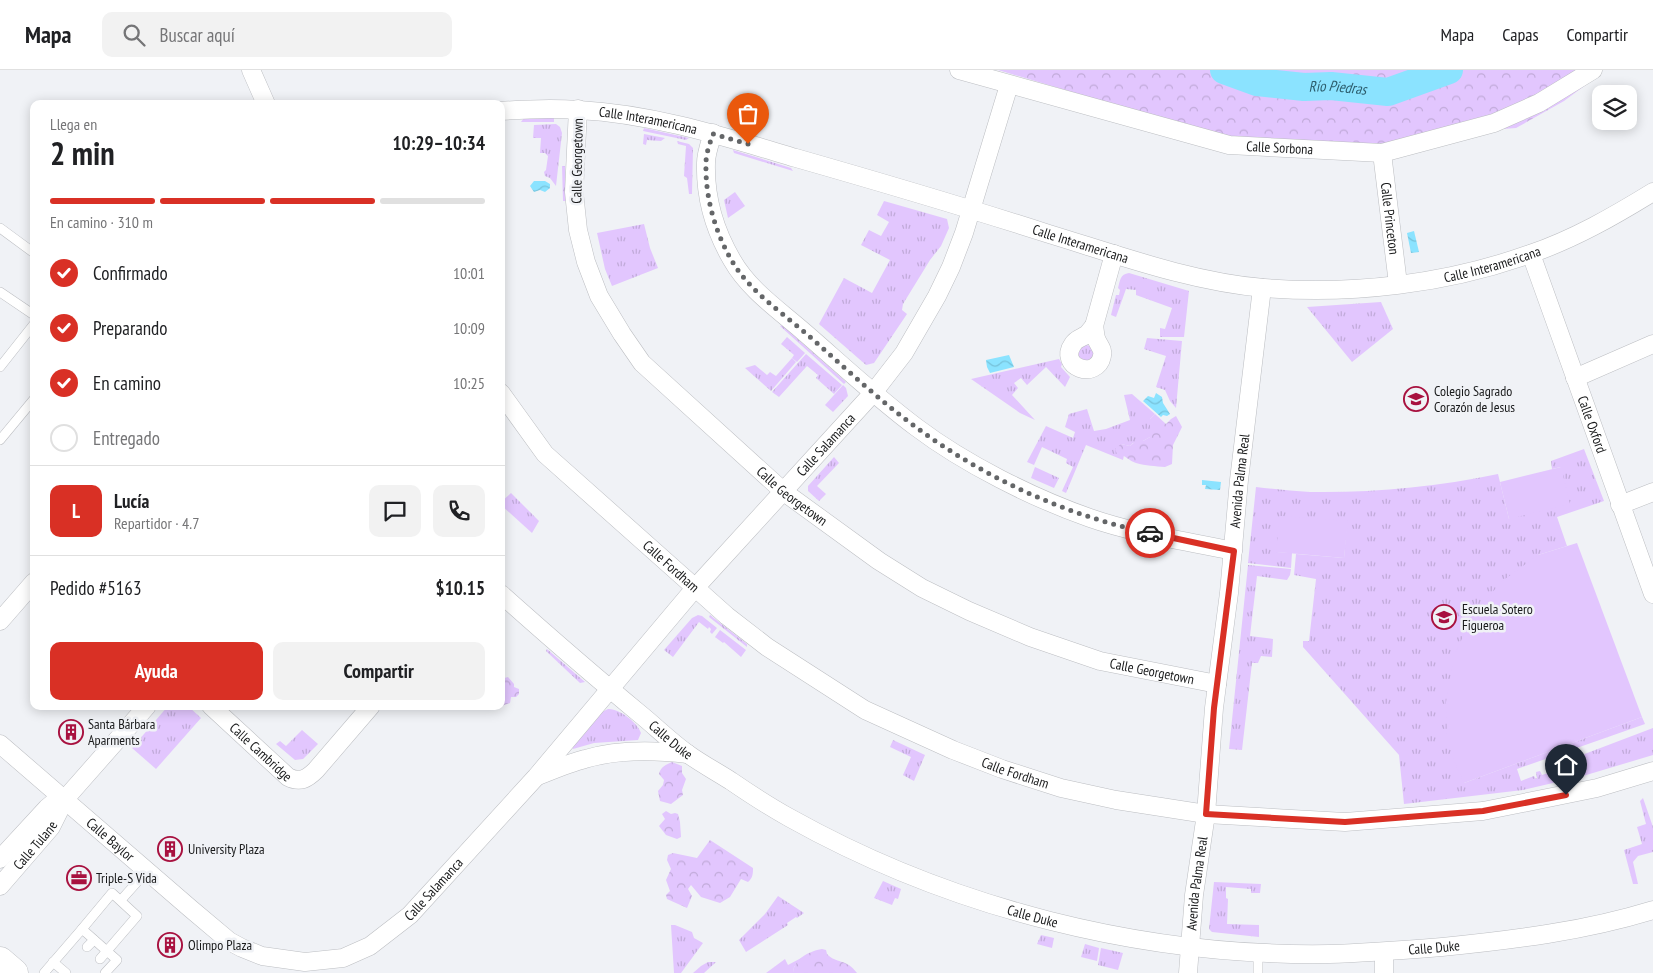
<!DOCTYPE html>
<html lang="es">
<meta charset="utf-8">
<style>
:root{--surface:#fff;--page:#f2f2f2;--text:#202124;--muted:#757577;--line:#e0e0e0;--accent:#d93025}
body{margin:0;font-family:"PT Sans Narrow",sans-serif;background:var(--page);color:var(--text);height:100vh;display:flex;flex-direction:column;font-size:19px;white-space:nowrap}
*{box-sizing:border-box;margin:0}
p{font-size:16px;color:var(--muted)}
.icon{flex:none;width:28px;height:28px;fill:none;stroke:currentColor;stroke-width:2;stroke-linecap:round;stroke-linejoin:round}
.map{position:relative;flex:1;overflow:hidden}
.details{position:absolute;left:30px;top:30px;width:475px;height:610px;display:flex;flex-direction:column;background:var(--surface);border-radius:10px;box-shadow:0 2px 12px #0003}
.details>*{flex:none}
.controls{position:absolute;left:1592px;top:15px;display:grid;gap:10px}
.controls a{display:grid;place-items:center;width:45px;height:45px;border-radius:10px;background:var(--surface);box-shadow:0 2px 12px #0003;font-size:25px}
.pin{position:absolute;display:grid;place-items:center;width:42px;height:42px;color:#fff;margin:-51px -21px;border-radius:50% 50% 50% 0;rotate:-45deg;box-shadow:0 0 5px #0007}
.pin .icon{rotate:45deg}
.courier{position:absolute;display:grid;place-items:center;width:50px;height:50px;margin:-25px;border:4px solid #d93025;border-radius:50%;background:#fff;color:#222;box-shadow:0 1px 6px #0007}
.head em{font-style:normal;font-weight:600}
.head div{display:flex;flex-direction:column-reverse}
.head{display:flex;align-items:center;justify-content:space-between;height:85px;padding:0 20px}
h1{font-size:32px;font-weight:600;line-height:38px}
.bar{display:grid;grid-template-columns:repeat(4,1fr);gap:8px 5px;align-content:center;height:60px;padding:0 20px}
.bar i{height:6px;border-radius:4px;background:var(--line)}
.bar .current{background:var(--accent)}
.bar p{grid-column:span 4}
.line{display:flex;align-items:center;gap:12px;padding:0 20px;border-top:1px solid var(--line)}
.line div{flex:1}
.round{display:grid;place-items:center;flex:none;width:52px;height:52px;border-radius:10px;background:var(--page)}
ol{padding:0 20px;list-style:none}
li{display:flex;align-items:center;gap:15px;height:55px}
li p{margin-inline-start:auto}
li .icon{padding:5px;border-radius:50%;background:var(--accent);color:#fff;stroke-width:4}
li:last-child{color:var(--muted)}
li i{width:28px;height:28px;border:2px solid var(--line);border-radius:50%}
.primary-button{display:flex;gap:10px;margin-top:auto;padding:10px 20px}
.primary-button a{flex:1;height:58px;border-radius:10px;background:var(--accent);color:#fff;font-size:20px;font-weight:600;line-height:58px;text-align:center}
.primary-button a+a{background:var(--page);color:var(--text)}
header{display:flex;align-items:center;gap:30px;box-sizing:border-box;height:70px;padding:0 25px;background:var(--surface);border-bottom:1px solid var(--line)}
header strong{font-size:24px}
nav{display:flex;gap:28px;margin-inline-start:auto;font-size:18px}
.search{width:350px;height:45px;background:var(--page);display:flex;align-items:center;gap:12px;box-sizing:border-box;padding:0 18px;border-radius:10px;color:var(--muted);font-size:19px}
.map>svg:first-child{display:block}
.grass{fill:url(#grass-tufts)}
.forest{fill:url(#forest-crowns)}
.pitch{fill:#e2c6fe}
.water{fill:url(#water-waves)}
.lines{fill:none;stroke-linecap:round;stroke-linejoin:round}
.river{stroke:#8be3ff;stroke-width:28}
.lane-casing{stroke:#bcbec2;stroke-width:10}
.street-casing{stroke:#bcbec2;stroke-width:19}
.primary-casing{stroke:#bcbec2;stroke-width:29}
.lane{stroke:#fff;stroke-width:9}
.street{stroke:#fff;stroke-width:18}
.primary{stroke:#fff;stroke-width:28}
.done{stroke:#646668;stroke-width:5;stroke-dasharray:0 9}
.route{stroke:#d93025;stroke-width:6}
.labels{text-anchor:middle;stroke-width:5;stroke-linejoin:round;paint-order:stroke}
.street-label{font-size:14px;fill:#191a1b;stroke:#f0f2f6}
.poi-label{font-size:14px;fill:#191a1b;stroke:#f0f2f6;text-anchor:start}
.water-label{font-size:15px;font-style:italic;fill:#2d5e6e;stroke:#f0f2f6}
</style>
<header>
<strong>Mapa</strong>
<div class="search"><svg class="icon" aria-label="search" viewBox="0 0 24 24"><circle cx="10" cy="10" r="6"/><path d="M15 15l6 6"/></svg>Buscar aquí</div>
<nav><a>Mapa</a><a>Capas</a><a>Compartir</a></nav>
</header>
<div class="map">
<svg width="1653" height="903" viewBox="0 0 1653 903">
<defs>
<pattern id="grass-tufts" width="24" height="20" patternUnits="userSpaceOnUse" patternTransform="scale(1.25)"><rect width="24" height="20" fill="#e2c6fe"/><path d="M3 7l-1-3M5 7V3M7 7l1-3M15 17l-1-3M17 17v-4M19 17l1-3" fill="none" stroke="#c1aad9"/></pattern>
<pattern id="forest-crowns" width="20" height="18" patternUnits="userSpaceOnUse" patternTransform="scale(1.25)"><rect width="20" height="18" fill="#e2c6fe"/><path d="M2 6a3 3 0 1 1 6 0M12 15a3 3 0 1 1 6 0" fill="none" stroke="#c1aad9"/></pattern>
<pattern id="water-waves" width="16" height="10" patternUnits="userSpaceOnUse" patternTransform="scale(1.25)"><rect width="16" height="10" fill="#8be3ff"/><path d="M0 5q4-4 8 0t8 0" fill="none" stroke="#77c2da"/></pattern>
</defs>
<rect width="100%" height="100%" fill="#f0f2f6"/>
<g class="grass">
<polygon points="524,48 554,48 554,52 521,52"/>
<polygon points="556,54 560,57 562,63 556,116 550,108 545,106 544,102 546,100 548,86 545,83 540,83 541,68 533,68 534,55"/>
<polygon points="644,58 689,68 686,70 643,61"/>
<polygon points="644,64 665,68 661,71 647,70 646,75 643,74"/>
<polygon points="677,71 689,74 693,78 692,124 689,124 687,108 684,106 686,76 678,74"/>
<polygon points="733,80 791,98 793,101 734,83"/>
<polygon points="562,96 565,96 566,131 563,131"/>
<polygon points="735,122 745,136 728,148 724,130"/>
<polygon points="884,131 947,149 949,158 941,176 930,190 903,234 902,240 907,244 874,293 866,295 819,254 844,208 872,223 890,190 861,175 869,160 881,166 889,152 877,145"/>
<polygon points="644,154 650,178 658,198 612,216 605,199 597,163"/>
<path d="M1129,203l60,18 -5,46h-24v-9l5,1 7,-21 -36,-13v-5l-10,-1 -10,28 -5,-2 5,-20h3l1,-5 -2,-2c2,-7 2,-14 11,-15z"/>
<polygon points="1381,232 1393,259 1352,292 1307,237"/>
<polygon points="782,255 846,312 844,314 780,256"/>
<polygon points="787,267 805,283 797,292 792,288 794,285 781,274"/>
<polygon points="1147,268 1182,271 1176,338 1170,331 1165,320 1156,317 1166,286 1144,279"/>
<path d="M1086,275l5,1 4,10 -9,6 -7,-4c-2,-7 1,-10 7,-13z"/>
<polygon points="806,284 842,315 834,324 816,308 818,305 807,296 779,327 772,322"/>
<polygon points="792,288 796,292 771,321 745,298 755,295 767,305 770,302 776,306"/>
<polygon points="1059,289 1062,294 1061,297 1070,307 1065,317 1046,297 1027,315 1021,308 1014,313 1018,318 1012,325 1035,350 1020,343 971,309"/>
<polygon points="843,315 846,318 848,326 833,342 825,335"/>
<polygon points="1132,324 1155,344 1150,349 1150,367 1143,371 1133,373 1130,376 1121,374 1124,385 1123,390 1086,375 1066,423 1062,421 1073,397 1066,393 1067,389 1042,377 1034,395 1027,392 1046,356 1073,368 1075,362 1065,357 1069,344 1087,339 1094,361 1106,359 1130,350 1124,325"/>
<path d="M1584,379l20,52 -47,16 10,29 -29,9 -74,228 178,-66 3,7 -128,45 4,12 13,-5 2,3 1,-1 -1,-6 4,-1 2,4 12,-4 -1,-5 100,-38v27l-70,21 -60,14 -119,14 -5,-49 -96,-108v-6h6l7,-62 -22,-4 2,-21 48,4 3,-37 -70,31 15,1 -1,15 -43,-5 8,-76c18,2 36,4 54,5 63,1 126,-5 188,-18l11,45 52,-52 -9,2 -1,-8z"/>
<polygon points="834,387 839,393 817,416 826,424 819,431 808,421 808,416"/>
<polygon points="1035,397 1059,408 1054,418 1031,408"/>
<polygon points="511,423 539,451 532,463 501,435 501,432"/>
<polygon points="1248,495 1291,499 1290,505 1287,510 1257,506 1250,566 1273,569 1272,587 1261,586 1258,593 1252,593 1242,680 1229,679"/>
<polygon points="698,545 702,546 717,558 712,564 710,562 711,559 709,557 708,559 699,552 673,587 664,580 692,548"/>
<polygon points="710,545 747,574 747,577 709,547"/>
<polygon points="720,560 746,580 741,587 724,572 723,573 715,567"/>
<polygon points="547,579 585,612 580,613 546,581"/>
<polygon points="168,636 188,636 201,648 156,699 132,678"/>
<path d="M608,639c11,-1 30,14 33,24l-3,7 -44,3 -21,6 -1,-2 28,-34z"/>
<polygon points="302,660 318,674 303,689 295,690 276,674 280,671 286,676"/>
<polygon points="893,670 925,685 914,711 903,705 911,687 890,677"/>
<polygon points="1643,728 1653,757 1653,782 1638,786 1633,792 1638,814 1633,814 1624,780 1642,774 1637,757 1646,754 1640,731"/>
<polygon points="883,811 901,819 898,829 895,828 892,835 874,828"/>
<polygon points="1214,812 1261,814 1260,823 1251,823 1251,819 1226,817 1226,828 1228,829 1227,854 1259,855 1259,867 1212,862 1209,859"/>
<polygon points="778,826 804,843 797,848 796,847 787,853 788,855 746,882 739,870 765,844"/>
<polygon points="671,855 675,855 692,862 694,868 703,873 681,903 674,903"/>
<polygon points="1041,865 1054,868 1052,878 1037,874"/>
<polygon points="1085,874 1099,878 1097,891 1081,887"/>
<polygon points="1101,878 1123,883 1118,900 1098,895"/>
<polygon points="803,887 794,897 793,903 766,903 785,889 788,895"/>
<polygon points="708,892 716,892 704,903 693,903 701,896"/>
</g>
<g class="forest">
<polygon points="998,0 1600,0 1587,14 1564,31 1516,58 1503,59 1495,56 1396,76 1248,72 1082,28 1082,25"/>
<path d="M1155,344l11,10 5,-5 5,-3 6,11 -9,18 -1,19 -7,3c-10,-1 -19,-1 -29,-4 -7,-2 -10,-8 -19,-9l-2,-5 6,-5 9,2 7,-6 6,1 7,-4v-18z"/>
<polygon points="508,607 514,614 514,617 519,619 519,624 516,627 511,627 510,633 501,636 501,609"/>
<path d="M672,692l10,4v7l4,6 -4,11 1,5 -12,9 -11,-3 -2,-10 5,-6 1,-5 -5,-6c2,-8 7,-9 13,-12z"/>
<polygon points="666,741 671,744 675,743 678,744 680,752 681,767 677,769 666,765 659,756 665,749 662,744"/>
<path d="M710,770l43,28c0,5 0,10 -5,14l-7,-3 -11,18 -10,6 -19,-6 -10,-12 -3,4 4,7 -5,12 -20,-9 -1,-4 4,-4 -4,-11 5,-11 -4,-9 1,-5 5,-2 24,5z"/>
<path d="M822,879l4,1 1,4c9,10 19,4 30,19h-64c1,-14 16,-22 29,-24z"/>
</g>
<g class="pitch">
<polygon points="1561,397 1570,434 1509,449 1500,412"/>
<polygon points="1280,446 1348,451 1344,488 1276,482"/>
<polygon points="1577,473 1642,647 1464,713 1454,691 1447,665 1446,632 1454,586 1472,547 1501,512 1538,485"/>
</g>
<g class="water">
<polygon points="534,111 545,111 550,114 550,118 545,122 540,120 534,122 530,116"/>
<polygon points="1414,161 1419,182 1411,183 1407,163"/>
<polygon points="1009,285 1014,297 990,303 987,297 986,290"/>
<polygon points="1156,323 1162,327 1163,333 1170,344 1167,346 1163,345 1161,347 1143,331 1148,326 1154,328"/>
<polygon points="1202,410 1221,412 1220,420 1205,419 1206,415 1202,415"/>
</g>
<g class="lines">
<path class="river" id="s1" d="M1224,0l33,12 47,5 27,-1 57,6 61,-22"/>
<defs>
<g id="lane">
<polyline points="0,158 34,183"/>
<polyline points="0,222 34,245"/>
<polyline points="0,297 34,254"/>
<polyline points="0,370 34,329"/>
<polyline points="121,830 147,801"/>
<polyline points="82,859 112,823 137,846 100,889"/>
<polyline points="87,877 94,870"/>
<polyline points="53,892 66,903"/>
<polyline points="44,903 82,859 117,890 105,903"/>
<polyline points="1258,903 1258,882"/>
</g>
<g id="street">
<polyline points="251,0 266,34"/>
<path id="s2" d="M959,0l270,75 153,8 112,-30 45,-20 54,-33"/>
<path id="s3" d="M578,39l-4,83 4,38 8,32 13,34 23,38 20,29 142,129 95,69 43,27 47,23 61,26 70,24 117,23"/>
<path id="s4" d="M501,41c26,-2 53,-3 78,-1 75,4 146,27 217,48 84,24 169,49 253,76 69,21 143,48 215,54 88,7 182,-4 266,-34 44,-15 84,-38 123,-62"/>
<path d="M713,63c-3,10 -7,20 -7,30 -1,34 9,68 26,97 17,30 47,50 72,72 37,32 73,66 112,95 49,37 117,71 174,91 46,16 96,23 143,33"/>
<path id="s5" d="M1382,83l16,131"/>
<path id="s6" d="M1531,184l122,340"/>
<path d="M1094,256c1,4 1,9 2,12 2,7 8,11 6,18 -5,25 -45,11 -29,-12 3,-5 8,-6 13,-9 3,-2 5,-6 8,-9z"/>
<polyline points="1094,256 1114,184"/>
<polyline points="1575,308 1653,274"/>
<path id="s7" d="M501,323l44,61 182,162 40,31 98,63 88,40 49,19 59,19 55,12 90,14 139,8 138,-11 114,-23 56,-17"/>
<polyline points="1620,435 1653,422"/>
<path id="s8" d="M501,524c46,41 92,81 139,120 16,13 31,28 48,40 14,10 29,18 43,27 19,13 39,26 59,37 161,90 353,139 539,136 37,-1 75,-4 113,-7 71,-7 143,-16 211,-37"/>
<polyline points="0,551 34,512"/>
<path id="s9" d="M211,636l77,71c12,6 19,2 28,-7l55,-64"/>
<path id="s10" d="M0,674l191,165 38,32 13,7 20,8 43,6 38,-4 27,-12 40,-31 126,-138 159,-189 178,-195 31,-40 33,-57 14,-29 13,-34 45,-148"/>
<path d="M538,706c15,-6 31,-13 47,-17 33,-10 70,-9 103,-5"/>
<polyline points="0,789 47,738 53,733 65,729"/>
<path id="s11" d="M0,816l51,-59 14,-28 82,-93"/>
<polyline points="1384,882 1384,903"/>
<path id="s12" d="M1188,903l6,-78 12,-81 8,-106 15,-115 10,-113 23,-192"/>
</g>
<polyline id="primary" points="0,891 14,903"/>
</defs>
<use href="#lane" class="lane-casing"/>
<use href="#street" class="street-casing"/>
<use href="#primary" class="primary-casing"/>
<use href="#lane" class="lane"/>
<use href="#street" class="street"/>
<use href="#primary" class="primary"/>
</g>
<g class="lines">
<path class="done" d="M748,74l-35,-10c-3,9 -7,19 -7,29 -1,34 9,69 26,98 18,31 51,52 78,76 35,31 69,63 107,91 68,50 150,88 233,105"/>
<polyline class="route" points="1150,463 1234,481 1214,638 1206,744 1345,752 1483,741 1566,725"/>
</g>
<defs>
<symbol id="school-ring" viewBox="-11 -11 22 22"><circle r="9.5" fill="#f0f2f6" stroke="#a8113f" stroke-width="1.5"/><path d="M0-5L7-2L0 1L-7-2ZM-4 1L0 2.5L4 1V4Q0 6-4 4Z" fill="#a8113f"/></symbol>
<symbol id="building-ring" viewBox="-11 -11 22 22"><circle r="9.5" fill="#f0f2f6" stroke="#a8113f" stroke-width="1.5"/><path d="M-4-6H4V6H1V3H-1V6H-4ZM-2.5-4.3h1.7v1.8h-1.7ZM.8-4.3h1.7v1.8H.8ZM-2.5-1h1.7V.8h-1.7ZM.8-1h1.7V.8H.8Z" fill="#a8113f"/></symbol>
<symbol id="office-ring" viewBox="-11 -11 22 22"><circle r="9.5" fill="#f0f2f6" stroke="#a8113f" stroke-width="1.5"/><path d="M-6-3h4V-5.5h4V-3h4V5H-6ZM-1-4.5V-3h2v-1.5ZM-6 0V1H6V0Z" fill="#a8113f"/></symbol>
</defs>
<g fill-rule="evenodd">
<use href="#school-ring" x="1402" y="315" width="28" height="28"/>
<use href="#school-ring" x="1430" y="533" width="28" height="28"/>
<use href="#building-ring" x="57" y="648" width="28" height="28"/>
<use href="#building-ring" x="156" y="765" width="28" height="28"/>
<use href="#office-ring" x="65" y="794" width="28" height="28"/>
<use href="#building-ring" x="156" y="861" width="28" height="28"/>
</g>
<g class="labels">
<g class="street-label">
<text dy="5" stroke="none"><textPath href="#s4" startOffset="148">Calle Interamericana</textPath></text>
<text dy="5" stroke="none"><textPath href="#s2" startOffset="331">Calle Sorbona</textPath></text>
<text transform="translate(577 91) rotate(-89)" y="5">Calle Georgetown</text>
<text dy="5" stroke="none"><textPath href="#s5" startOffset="66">Calle Princeton</textPath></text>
<text dy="5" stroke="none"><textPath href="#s4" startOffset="598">Calle Interamericana</textPath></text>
<text dy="5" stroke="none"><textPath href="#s4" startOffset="1018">Calle Interamericana</textPath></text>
<text dy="5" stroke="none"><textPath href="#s6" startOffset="181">Calle Oxford</textPath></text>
<text dy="5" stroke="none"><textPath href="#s10" startOffset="1128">Calle Salamanca</textPath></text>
<text dy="5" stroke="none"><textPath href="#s12" startOffset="495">Avenida Palma Real</textPath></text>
<text dy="5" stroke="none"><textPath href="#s3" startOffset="471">Calle Georgetown</textPath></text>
<text dy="5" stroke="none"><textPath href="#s7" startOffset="244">Calle Fordham</textPath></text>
<text dy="5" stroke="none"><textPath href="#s3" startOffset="876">Calle Georgetown</textPath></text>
<text dy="5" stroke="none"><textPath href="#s8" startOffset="224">Calle Duke</textPath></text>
<text dy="5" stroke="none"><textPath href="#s9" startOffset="68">Calle Cambridge</textPath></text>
<text dy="5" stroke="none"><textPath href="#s7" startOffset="649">Calle Fordham</textPath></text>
<text dy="5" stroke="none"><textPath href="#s10" startOffset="146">Calle Baylor</textPath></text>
<text dy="5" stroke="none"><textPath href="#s11" startOffset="54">Calle Tulane</textPath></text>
<text dy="5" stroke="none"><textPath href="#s12" startOffset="90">Avenida Palma Real</textPath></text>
<text dy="5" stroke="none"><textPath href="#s10" startOffset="535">Calle Salamanca</textPath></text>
<text dy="5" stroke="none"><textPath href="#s8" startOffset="629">Calle Duke</textPath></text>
<text dy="5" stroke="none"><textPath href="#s8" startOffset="1034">Calle Duke</textPath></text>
</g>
<g class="poi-label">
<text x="1434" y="326">Colegio Sagrado<tspan x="1434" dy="16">Corazón de Jesus</tspan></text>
<text x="1462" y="544">Escuela Sotero<tspan x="1462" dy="16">Figueroa</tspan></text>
<text x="88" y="659">Santa Bárbara<tspan x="88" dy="16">Aparments</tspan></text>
<text x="188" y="784">University Plaza</text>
<text x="96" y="813">Triple-S Vida</text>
<text x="188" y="880">Olimpo Plaza</text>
</g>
<g class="water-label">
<text dy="5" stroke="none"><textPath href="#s1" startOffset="116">Río Piedras</textPath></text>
</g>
</g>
</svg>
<div class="controls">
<a><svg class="icon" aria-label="layers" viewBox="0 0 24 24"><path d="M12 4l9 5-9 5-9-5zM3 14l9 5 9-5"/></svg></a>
</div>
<div class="pin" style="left:748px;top:74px;background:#ea580c"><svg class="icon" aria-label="bag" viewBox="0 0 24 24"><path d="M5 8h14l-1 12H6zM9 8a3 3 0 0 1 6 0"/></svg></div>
<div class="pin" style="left:1566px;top:725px;background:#1f2937"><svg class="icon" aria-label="home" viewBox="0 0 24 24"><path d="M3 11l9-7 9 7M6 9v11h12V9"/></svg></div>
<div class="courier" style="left:1150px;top:463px"><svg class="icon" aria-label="car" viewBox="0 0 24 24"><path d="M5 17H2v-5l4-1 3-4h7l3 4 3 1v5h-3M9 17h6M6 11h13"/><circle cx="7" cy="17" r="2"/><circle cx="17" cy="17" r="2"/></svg></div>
<section class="details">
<div class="head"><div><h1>2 min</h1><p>Llega en</p></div><em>10:29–10:34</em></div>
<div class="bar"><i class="current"></i><i class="current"></i><i class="current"></i><i></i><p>En camino · 310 m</p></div>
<ol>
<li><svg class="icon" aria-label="check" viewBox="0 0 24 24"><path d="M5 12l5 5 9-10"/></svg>Confirmado<p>10:01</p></li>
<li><svg class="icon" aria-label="check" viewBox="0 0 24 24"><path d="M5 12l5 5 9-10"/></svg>Preparando<p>10:09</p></li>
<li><svg class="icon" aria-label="check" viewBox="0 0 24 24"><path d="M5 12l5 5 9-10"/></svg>En camino<p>10:25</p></li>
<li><i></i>Entregado</li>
</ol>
<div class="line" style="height:90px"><b class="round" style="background:var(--accent);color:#fff">L</b><div><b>Lucía</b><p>Repartidor · 4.7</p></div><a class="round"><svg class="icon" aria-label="chat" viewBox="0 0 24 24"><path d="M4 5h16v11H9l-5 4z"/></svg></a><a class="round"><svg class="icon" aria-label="phone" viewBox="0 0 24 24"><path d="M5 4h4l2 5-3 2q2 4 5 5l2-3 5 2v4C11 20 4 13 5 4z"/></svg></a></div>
<div class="line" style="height:65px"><div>Pedido #5163</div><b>$10.15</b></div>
<div class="primary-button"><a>Ayuda</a><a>Compartir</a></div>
</section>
</div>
